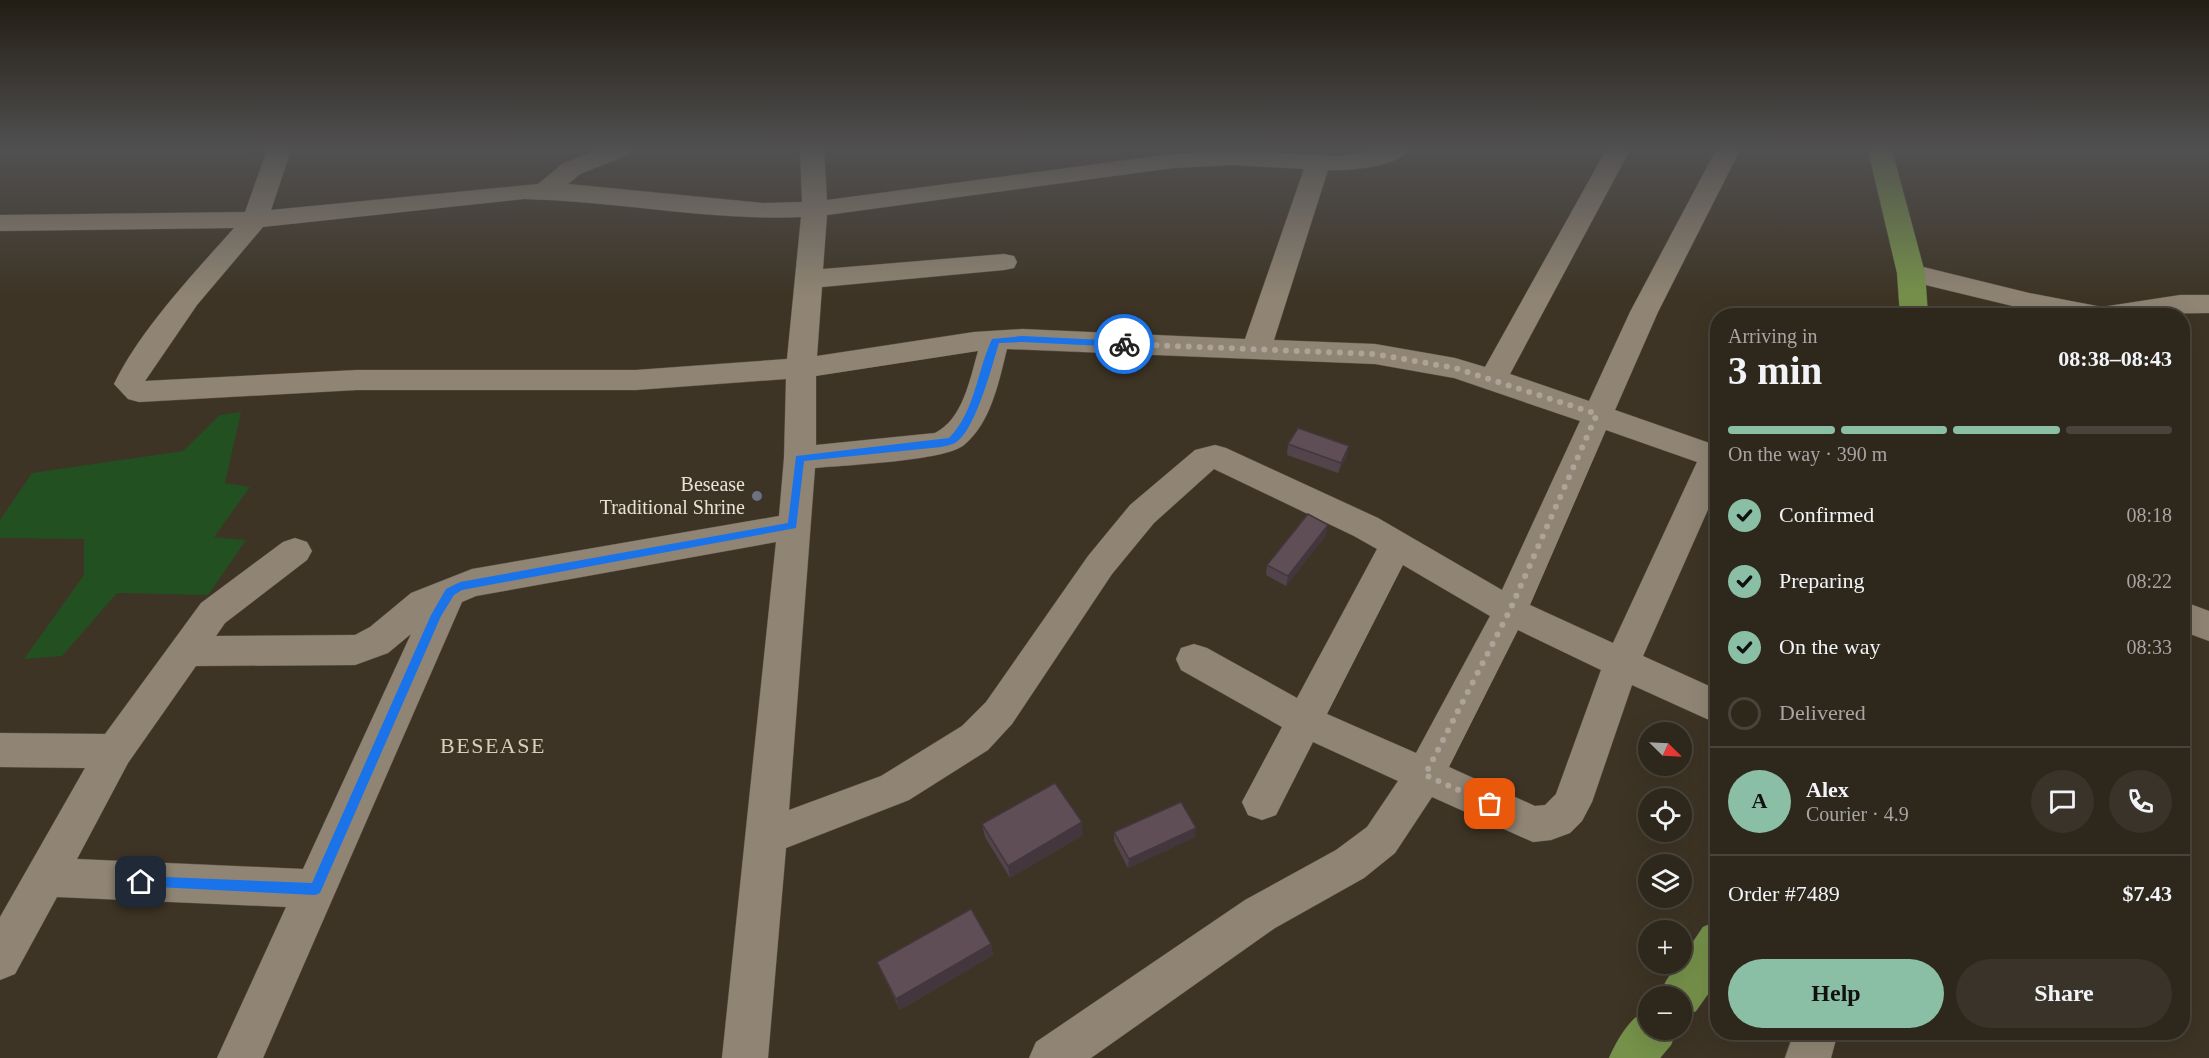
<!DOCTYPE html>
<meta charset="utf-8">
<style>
:root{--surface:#2e271c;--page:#3a3329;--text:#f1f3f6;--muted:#a7a5a3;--line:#49443b;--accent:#8abfa5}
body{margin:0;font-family:Georgia,serif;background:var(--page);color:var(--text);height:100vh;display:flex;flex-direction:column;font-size:22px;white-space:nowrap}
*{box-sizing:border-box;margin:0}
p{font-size:20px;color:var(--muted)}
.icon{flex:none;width:33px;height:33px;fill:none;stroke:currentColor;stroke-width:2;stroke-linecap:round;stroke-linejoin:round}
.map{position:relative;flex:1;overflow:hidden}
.details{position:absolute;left:1710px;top:308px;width:480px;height:732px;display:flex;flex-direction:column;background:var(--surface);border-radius:24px;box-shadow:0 6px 24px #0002,0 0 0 2px var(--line)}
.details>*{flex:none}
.needle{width:39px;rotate:114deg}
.buttons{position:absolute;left:1638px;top:722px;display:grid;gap:12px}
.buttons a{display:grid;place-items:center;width:54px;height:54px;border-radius:50%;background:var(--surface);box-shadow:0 6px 24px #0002,0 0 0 2px var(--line);font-size:30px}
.pin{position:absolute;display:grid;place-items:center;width:51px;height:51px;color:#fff;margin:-26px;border-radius:12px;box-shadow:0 3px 9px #0006}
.courier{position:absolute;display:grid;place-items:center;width:60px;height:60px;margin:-30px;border:4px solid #1a73e8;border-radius:50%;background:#fff;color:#222;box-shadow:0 2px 8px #0007}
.overview em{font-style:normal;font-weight:600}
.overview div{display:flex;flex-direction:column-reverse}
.overview{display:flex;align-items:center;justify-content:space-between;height:102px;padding:0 18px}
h1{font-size:39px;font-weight:600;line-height:45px}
.bar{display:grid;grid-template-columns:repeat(4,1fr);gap:9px 6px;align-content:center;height:72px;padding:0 18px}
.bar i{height:8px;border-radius:4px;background:var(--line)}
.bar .on{background:var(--accent)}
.bar p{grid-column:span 4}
.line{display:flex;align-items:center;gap:15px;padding:0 18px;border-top:2px solid var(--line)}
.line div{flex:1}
.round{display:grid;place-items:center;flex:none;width:63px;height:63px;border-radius:32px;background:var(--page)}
ol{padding:0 18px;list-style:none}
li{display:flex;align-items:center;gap:18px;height:66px}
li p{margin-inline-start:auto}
li .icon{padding:6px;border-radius:50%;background:var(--accent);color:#111;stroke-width:4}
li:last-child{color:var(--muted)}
li i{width:33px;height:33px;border:3px solid var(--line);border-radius:50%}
.button{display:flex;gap:12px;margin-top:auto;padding:12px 18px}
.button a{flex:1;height:69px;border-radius:36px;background:var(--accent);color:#111;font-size:24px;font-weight:600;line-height:69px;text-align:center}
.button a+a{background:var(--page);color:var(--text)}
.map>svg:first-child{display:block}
.green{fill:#235020}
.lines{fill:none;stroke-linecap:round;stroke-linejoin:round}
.minor-casing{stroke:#5a5246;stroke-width:1}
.highway-casing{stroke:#5a5246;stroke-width:1}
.minor{fill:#908574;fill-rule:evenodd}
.highway{fill:#76914a;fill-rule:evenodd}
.wall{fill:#53434b}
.shaded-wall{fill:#43373d}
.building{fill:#604e57;stroke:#43373d;stroke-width:1.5}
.route{fill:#1a73e8}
.done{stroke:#aca499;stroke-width:6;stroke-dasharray:0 10.8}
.worship-dot{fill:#6b7280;stroke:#3d3425;stroke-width:2}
.labels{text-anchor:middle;stroke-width:4.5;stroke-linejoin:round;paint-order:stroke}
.poi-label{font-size:20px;fill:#e7e1d8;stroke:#3d3425;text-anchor:end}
.quarter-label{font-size:22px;letter-spacing:1.5px;fill:#d9cebb;stroke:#3d3425}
</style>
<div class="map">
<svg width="2209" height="1058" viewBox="0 0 2209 1058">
<rect width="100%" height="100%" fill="#3d3425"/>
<polygon class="green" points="241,412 225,483 250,487 214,537 246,540 208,595 117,593 62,656 24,659 84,575 84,539 0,538 0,520 32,473 183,451 220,415"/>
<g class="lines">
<defs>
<g id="minor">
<path d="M267,150h24l-20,60 267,-26 24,-20 35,-14h34l-3,5 -48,19 -12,10 195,19 39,-1 -2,-52h24l3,50 346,-46 60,-3 107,5 36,-6h33c-12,17 -61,21 -81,20l-54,170 101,4 80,14 30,9 121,-217h24l-120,224 79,27 41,-89 86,-162h24l-82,162 -43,98 103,36v41l-75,169 75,34v34l-86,-39 -40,117 -10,19 -12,12 -19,7 -18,2 -101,-45 -37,56 -31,25 -89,50 -184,130h-62l7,-16 209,-142 91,-50 31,-23 31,-46 -85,-39 -37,73 -14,5 -14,-5 -6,-13 40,-75 -101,-57 -5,-11 5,-11 13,-4 13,4 90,50 80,-149 -23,-13 -140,-67 -60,54 -42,51 -100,150 -24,26 -79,50 -123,48 -18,210h-46l54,-516 -300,54 -14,6 -199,456h-46l69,-151 -229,-10 -42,77 -15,6v-63l85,-149 -85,-1v-34l105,1 96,-131 82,-61 12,-4 12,4 5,9 -5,9 -82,63 -9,13 139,-1 15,-8 41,-34 61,-24 307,-53 5,-58 2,-79 -150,11h-279l-218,12 -11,-3 -14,-15c26,-54 80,-111 120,-156l-234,3v-16l245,-3zM1233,165l71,4 -59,170 -223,-10 -48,3 -157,24 5,-69 182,-17 10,-2 3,-6 -3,-6 -10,-2 -181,15 4,-54 346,-47zM524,199c93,2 185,22 277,18l-14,142 -151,11h-279l-212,11 52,-76 66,-78zM1007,349l368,15 79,14 126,43 -78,169 -124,-72 -152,-70 -11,-3 -20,5 -65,55 -42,51 -102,146 -24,24 -81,50 -92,34 26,-342c30,-3 130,-7 149,-23 27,-22 35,-64 43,-96zM978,351c-8,28 -15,68 -43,82l-119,12v-69zM1606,430l91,32 -84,181 -83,-38zM1403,565l87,51 -74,137 -89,-39zM1518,630l83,40 -45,124 -11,11 -10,1 -86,-39zM411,634l-108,235 -226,-10 51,-96 68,-97 159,-1 33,-12z"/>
<polygon points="1911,264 2029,293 2102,307 2180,295 2209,295 2209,313 2050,315 1901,279 1897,273 1901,267"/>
<polygon points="2182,601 2209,611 2209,641 2182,631"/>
<polygon points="1794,1032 1838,1032 1831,1058 1785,1058"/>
</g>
<g id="highway">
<polygon points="1868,150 1892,150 1925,273 1928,315 1900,315 1897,273"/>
<polygon points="1718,921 1718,980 1696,1011 1682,1018 1682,996 1659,996 1666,981 1678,963 1682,963 1682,958 1703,927"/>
<path d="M1648,1009v20h29l-6,16 -11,13h-51c8,-18 21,-41 39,-49z"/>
</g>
</defs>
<use href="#minor" class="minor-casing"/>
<use href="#highway" class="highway-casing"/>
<use href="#minor" class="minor"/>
<use href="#highway" class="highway"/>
</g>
<g class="wall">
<polygon points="1288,444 1347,456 1338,473 1287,455"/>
<polygon points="1326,535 1286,586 1266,575 1267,565"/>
<polygon points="982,824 1083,835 1010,878 985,837"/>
<polygon points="1114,832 1195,837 1128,868 1114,841"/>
<polygon points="991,944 993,955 900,1010 882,973 877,962"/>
</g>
<g class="shaded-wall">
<polygon points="1349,446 1347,456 1338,473 1341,463"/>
<polygon points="1328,525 1326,535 1286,586 1288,576"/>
<polygon points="1082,822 1083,835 1010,878 1008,866"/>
<polygon points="1196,828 1195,837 1128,868 1129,859"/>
<polygon points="991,944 993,955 900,1010 896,999"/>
</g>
<g class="building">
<polygon points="1298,428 1349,446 1341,463 1288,444"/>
<polygon points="1308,514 1328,525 1288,576 1267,565"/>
<polygon points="1055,783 1082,822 1008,866 982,824"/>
<polygon points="1181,802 1196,828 1129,859 1114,832"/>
<polygon points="971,909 991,944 896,999 877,962"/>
</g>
<linearGradient id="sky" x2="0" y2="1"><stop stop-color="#221d14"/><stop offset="0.5" stop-color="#515051"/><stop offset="1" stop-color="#515051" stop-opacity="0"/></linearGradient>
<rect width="2209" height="298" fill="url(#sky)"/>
<path class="route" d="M1022,336l102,5 4,3 -4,3 -102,-5 -23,1c-7,23 -24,89 -44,100 -4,2 -10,3 -14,4l-137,14 -8,67 -334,62 -8,5 -13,21 -121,277 -5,2 -179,-9 -2,-4 7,-6 171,7 119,-268 15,-26 14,-7 328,-59 8,-67 153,-18c26,-26 28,-67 43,-99z"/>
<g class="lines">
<polyline class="done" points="1124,344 1375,354 1455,368 1597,414 1510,610 1425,775 1490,804"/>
</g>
<circle class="worship-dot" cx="757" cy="496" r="6"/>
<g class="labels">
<g class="poi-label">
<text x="745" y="491">Besease<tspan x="745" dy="23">Traditional Shrine</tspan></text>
</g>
<g class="quarter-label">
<text x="493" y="753">BESEASE</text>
</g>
</g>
</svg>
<div class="buttons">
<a><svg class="needle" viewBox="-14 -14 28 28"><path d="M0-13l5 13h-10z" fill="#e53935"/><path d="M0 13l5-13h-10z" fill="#a7a5a3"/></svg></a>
<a><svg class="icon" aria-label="locate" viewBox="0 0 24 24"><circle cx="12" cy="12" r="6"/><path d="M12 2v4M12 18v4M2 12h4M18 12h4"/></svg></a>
<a><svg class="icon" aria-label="layers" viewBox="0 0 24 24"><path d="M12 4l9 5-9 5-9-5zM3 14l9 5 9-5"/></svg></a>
<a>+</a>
<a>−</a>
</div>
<div class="pin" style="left:1490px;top:804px;background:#ea580c"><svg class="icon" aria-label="bag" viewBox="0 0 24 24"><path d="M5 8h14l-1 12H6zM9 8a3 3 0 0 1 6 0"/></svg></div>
<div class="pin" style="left:141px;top:882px;background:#1f2937"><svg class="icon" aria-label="home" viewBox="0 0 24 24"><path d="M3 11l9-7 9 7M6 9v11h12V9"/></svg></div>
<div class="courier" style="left:1124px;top:344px"><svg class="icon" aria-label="bike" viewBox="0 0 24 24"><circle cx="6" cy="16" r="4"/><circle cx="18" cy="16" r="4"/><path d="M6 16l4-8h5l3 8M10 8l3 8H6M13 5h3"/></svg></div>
<section class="details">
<div class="overview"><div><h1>3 min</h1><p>Arriving in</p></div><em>08:38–08:43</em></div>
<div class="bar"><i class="on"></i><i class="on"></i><i class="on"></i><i></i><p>On the way · 390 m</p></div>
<ol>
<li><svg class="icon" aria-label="check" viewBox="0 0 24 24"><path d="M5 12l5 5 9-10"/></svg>Confirmed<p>08:18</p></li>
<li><svg class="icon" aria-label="check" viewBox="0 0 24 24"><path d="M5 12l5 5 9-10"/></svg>Preparing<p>08:22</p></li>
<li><svg class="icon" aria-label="check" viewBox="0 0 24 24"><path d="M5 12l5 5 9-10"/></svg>On the way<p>08:33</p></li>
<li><i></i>Delivered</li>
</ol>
<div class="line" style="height:108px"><b class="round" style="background:var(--accent);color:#111">A</b><div><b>Alex</b><p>Courier · 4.9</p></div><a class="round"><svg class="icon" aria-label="chat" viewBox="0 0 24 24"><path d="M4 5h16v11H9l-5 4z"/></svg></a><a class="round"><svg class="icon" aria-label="phone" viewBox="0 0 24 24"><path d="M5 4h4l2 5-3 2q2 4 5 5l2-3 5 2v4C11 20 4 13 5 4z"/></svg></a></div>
<div class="line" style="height:78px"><div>Order #7489</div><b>$7.43</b></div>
<div class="button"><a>Help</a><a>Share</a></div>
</section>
</div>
